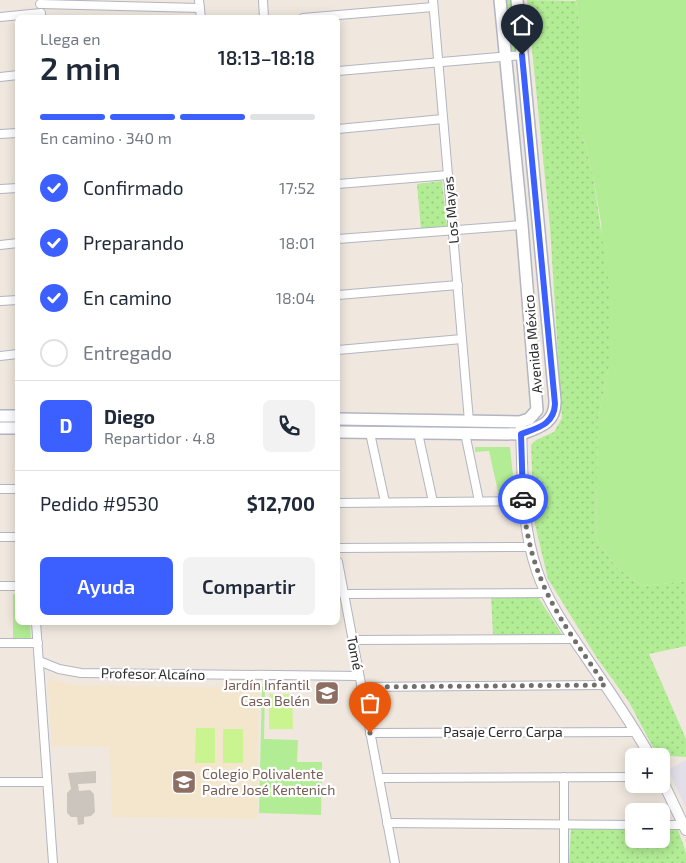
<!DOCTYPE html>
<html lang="es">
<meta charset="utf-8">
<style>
:root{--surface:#fff;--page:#f2f2f3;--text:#1f2937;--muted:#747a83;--line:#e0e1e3;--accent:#3c5fff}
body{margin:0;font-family:"Exo 2",sans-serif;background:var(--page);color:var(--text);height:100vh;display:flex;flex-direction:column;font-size:19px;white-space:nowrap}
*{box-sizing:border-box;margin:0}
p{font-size:16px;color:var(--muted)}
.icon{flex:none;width:28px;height:28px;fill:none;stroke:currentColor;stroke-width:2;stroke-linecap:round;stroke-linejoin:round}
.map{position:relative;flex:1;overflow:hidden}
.sheet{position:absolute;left:15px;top:15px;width:325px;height:610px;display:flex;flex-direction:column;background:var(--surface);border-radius:8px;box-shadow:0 2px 12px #0003}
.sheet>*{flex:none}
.fabs{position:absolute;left:625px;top:748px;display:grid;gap:10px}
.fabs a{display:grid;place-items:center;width:45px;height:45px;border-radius:8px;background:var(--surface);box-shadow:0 2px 12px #0003;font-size:25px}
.pin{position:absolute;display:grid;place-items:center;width:42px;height:42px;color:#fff;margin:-51px -21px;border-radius:50% 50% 50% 0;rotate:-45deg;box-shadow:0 0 5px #0007}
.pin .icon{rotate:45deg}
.courier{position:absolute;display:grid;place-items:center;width:50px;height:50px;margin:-25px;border:4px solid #3c5fff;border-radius:50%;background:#fff;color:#222;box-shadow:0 1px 6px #0007}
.summary em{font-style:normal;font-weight:600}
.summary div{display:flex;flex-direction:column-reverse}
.summary{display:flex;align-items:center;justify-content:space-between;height:85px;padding:0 25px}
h1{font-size:32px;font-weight:600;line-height:38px}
.bar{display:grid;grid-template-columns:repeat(4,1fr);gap:8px 5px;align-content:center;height:60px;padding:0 25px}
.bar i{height:6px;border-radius:4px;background:var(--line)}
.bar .selected{background:var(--accent)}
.bar p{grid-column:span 4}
.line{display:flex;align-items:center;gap:12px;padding:0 25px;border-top:1px solid var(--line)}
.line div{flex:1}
.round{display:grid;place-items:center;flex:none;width:52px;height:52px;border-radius:8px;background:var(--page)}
ol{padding:0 25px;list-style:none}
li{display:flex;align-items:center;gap:15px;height:55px}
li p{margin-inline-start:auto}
li .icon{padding:5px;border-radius:50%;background:var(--accent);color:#fff;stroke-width:4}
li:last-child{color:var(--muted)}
li i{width:28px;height:28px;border:2px solid var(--line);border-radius:50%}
.cta{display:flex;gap:10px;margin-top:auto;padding:10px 25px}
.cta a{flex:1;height:58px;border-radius:8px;background:var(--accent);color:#fff;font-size:20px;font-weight:600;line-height:58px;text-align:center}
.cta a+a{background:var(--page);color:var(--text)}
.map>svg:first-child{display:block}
.industrial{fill:#e2dfe8}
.education{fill:#f3e6cc}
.grass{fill:#b2ec95}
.park{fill:url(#park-dots)}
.pitch{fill:#c9f490}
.building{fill:#cbc5be}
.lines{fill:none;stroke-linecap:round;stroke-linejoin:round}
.minor-casing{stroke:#b2b5c2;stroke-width:10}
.tertiary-casing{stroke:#b2b5c2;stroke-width:12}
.secondary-casing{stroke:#b2b5c2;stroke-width:14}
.minor{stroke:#fff;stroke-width:8}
.tertiary{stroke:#fff;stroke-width:10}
.secondary{stroke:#fff;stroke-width:11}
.done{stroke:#716e6b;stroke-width:5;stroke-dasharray:0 9}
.route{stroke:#3c5fff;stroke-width:6}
.labels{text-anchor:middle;stroke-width:4.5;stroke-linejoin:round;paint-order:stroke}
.street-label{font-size:14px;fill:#2d2d2d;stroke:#fff}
.education-label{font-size:14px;fill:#785e54;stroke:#fff;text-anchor:end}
</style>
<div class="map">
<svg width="686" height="863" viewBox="0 0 686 863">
<defs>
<pattern id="park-dots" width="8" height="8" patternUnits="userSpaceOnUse" patternTransform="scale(1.25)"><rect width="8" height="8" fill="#b2ec95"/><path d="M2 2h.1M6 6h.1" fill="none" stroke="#99cb81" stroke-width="1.8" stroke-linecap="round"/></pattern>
</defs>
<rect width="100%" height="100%" fill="#f0e8de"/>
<polygon class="industrial" points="686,760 686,808 668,770"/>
<polygon class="education" points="52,679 71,685 259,688 257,819 112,817 110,747 52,746 48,682"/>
<g class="grass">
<polygon points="504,0 513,0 517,52 509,52"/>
<polygon points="576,0 686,0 686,581 642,586 616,567 596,539 598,420 609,366 601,223 593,175 580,126 579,26"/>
<polygon points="475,447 510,447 515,495 499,496 489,451 475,452"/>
<polygon points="13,594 17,594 18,622 30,623 31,639 13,638"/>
<polygon points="262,686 265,686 264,739 298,740 297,762 322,762 321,815 259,813"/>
</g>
<g class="park">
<polygon points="527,0 576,1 579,26 580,126 593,175 611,299 609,366 598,420 596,539 616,567 642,586 686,581 686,646 649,654 686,739 686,757 657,755 629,702 597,658 548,579 534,520 531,445 536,440 554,432 562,418 550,227"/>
<polygon points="442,181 447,226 421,229 417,184"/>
<polygon points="491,595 538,597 563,636 493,635"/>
<polygon points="571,828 634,829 634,839 661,839 661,829 678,830 686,853 686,863 569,863"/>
</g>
<g class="pitch">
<polygon points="269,694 292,694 293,729 269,729"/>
<polygon points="196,728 215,728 215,763 195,763"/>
<rect x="223" y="729" width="20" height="34"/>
</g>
<polygon class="building" points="96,771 96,783 78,784 79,791 90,790 94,794 95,812 91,816 84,817 84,824 78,825 77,817 71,817 67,813 67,793 71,789 68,773"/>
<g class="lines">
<defs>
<g id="minor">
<polyline points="199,0 201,18"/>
<polyline points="263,0 264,18"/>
<polyline points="433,0 469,421"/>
<polyline points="40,4 200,8"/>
<polyline points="0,17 41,13"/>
<polyline points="303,18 433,7"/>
<polyline points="338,71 523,55"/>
<polyline points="0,77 18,75"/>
<polyline points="338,129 443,119"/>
<polyline points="0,134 18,133"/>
<polyline points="338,184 448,175"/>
<polyline points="0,189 18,188"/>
<polyline points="338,239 522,225"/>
<polyline points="0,245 18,243"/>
<polyline points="338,295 458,285"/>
<polyline points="0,301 18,300"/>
<polyline points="338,350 462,339"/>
<polyline points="0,356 18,354"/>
<polyline points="370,433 385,502"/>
<polyline points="418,433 433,502"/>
<polyline points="465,433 479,501"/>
<polyline points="0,489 18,489"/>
<polyline points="338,503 523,501"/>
<polyline points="0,537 18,537"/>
<polyline points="338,548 530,547"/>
<polyline points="338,562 395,863"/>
<polyline points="0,586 18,586"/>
<polyline points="344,594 546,593"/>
<polyline points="36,622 53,863"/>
<polyline points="353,640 573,639"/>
<polyline points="0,643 38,643"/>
<polyline points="39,661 59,669 81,673 359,676"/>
<polyline points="361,687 605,685"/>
<polyline points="370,733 636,732"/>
<polyline points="379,778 634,777"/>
<polyline points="0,782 47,782"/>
<polyline points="387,823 634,825"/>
<polyline points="661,825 684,825"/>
<polyline points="564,863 564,777"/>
</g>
<g id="tertiary">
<path d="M521,428c2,47 0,97 16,143 10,30 29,57 47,83 23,34 46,66 66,102"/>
<polyline points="661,778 686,830"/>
</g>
<g id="secondary">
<polyline points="0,416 18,416"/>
<polyline points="338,419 520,422 529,419 537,410 522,225 500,0"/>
<polyline points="0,428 18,428"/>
<path d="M338,432l183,2c19,-7 35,-11 34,-34l-38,-400"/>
</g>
</defs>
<use href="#minor" class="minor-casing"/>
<use href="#tertiary" class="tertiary-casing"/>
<use href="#secondary" class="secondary-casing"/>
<use href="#minor" class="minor"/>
<use href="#tertiary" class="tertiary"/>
<use href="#secondary" class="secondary"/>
</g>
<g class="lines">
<path class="done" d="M370,733l-8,-46 243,-2c-44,-65 -76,-104 -82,-186"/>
<path class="route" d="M522,55l33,349c-1,21 -18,24 -34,30l2,65"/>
</g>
<defs>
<symbol id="school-square" viewBox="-11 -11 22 22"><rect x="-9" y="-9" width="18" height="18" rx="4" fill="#8d6e63" stroke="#fff"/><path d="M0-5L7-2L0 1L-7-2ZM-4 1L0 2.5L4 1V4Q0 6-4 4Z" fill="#fff"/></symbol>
</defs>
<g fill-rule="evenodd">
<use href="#school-square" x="313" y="679" width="28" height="28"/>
<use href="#school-square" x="170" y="768" width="28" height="28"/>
</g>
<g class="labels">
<g class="street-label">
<text transform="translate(451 210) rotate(-95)" y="5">Los Mayas</text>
<text transform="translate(533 344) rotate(-95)" y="5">Avenida México</text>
<text transform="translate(355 653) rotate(79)" y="5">Tomé</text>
<text transform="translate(153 674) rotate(1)" y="5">Profesor Alcaíno</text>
<text x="503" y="737">Pasaje Cerro Carpa</text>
</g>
<g class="education-label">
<text x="310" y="690">Jardín Infantil<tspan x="310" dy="16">Casa Belén</tspan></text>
<text x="202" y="779" text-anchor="start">Colegio Polivalente<tspan x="202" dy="16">Padre José Kentenich</tspan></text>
</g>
</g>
</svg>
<div class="fabs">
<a>+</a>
<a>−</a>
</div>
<div class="pin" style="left:370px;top:733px;background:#ea580c"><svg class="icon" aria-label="bag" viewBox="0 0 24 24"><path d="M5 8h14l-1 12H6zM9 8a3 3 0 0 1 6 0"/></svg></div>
<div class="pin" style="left:522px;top:55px;background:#1f2937"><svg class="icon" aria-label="home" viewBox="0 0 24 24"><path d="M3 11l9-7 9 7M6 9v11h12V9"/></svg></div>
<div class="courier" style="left:523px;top:499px"><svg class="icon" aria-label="car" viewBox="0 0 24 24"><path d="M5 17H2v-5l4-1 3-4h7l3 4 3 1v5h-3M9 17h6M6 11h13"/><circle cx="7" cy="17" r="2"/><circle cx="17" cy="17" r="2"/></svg></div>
<section class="sheet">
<div class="summary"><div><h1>2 min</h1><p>Llega en</p></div><em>18:13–18:18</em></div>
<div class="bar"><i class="selected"></i><i class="selected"></i><i class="selected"></i><i></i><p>En camino · 340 m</p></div>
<ol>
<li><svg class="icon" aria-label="check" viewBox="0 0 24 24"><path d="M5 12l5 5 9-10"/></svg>Confirmado<p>17:52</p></li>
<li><svg class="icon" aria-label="check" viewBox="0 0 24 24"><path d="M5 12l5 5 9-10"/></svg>Preparando<p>18:01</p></li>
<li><svg class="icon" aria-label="check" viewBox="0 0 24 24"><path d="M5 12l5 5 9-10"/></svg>En camino<p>18:04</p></li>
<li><i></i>Entregado</li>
</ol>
<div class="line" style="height:90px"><b class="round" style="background:var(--accent);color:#fff">D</b><div><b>Diego</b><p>Repartidor · 4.8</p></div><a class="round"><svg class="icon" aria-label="phone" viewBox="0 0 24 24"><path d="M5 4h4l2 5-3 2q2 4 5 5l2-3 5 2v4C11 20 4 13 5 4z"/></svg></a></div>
<div class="line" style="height:65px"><div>Pedido #9530</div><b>$12,700</b></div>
<div class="cta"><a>Ayuda</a><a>Compartir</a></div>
</section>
</div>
